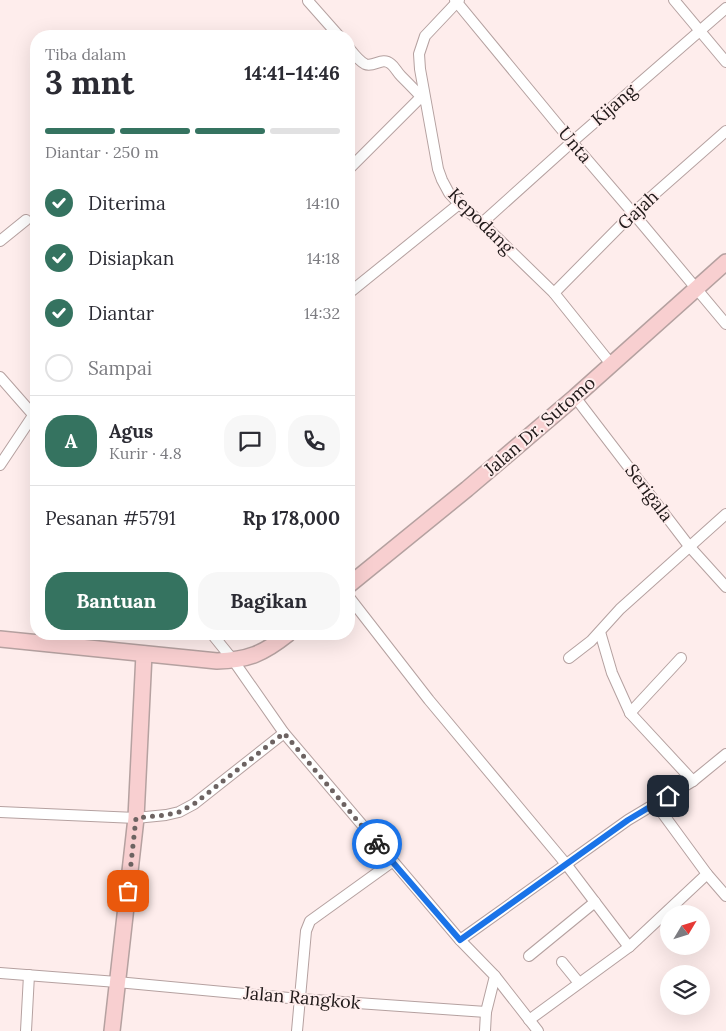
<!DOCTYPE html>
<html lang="id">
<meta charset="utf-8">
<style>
:root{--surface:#fff;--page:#f7f7f7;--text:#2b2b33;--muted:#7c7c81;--line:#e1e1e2;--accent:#357360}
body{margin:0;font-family:Lora,serif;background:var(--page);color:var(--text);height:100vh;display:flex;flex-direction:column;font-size:19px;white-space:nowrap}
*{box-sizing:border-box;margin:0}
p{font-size:16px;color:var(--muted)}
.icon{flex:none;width:28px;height:28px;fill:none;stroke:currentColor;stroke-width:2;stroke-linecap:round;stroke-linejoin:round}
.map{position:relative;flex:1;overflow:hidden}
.details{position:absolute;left:30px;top:30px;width:325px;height:610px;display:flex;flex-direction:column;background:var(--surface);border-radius:20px;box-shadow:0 5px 20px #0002}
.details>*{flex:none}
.needle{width:32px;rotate:52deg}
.fabs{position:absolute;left:660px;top:905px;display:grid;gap:10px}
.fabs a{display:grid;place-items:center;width:50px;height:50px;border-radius:50%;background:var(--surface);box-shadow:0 5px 20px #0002;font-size:25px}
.pin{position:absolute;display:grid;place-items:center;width:42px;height:42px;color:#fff;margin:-21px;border-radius:10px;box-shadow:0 2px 8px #0006}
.courier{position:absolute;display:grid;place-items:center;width:50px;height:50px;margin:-25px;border:4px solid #1a73e8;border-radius:50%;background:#fff;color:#222;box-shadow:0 1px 6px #0007}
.summary em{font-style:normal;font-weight:800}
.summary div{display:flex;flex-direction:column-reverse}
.summary{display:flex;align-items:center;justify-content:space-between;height:85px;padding:0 15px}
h1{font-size:32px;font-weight:800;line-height:38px}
.bar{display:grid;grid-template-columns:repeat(4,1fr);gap:8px 5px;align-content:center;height:60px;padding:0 15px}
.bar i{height:6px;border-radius:4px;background:var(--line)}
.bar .active{background:var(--accent)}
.bar p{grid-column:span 4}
.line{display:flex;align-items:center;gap:12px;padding:0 15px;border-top:1px solid var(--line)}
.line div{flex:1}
.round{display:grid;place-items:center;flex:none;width:52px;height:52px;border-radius:20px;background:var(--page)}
ol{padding:0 15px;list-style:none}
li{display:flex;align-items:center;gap:15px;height:55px}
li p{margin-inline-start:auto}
li .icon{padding:5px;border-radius:50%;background:var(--accent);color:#fff;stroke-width:4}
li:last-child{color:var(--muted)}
li i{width:28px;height:28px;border:2px solid var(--line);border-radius:50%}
.button{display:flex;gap:10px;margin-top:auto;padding:10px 15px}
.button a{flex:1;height:58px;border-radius:20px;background:var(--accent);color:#fff;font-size:20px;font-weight:800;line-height:58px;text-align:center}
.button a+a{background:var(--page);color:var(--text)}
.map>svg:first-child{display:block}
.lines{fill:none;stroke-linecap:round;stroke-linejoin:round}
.street-casing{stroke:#b5a1a0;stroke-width:12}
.secondary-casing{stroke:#b5a1a0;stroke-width:18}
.street{stroke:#fff;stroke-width:10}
.secondary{stroke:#f8cfd0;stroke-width:15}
.done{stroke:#6d6362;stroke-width:5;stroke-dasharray:0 9}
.route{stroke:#1a73e8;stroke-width:6}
.labels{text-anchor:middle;stroke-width:4;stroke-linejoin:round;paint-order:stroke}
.street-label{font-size:18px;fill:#1f1818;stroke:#feedec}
</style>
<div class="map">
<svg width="726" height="1031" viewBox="0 0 726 1031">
<rect width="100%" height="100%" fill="#feedec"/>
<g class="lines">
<defs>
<g id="street">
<polyline points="455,0 572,142 633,213 726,324"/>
<polyline points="459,0 425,36 419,54 420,69 438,169 442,180 449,193 459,204 482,223 554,293 611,364"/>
<polyline points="674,0 726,62"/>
<polyline points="308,1 339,36"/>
<path d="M349,48c4,5 10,13 16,16 9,4 17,-8 26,0 4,3 6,8 10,12 8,8 16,16 24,25"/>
<polyline points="349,169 421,97"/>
<polyline points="482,223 572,142 726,8"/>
<polyline points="0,241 26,220"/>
<polyline points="349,293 459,204"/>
<polyline points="554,293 633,213 726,131"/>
<polyline points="0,377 36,418"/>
<polyline points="575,397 689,546 726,587"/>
<polyline points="0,465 34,414 36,412"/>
<polyline points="349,597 429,700 566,864 629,947"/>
<polyline points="600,632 612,673 630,713 693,781"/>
<polyline points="212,634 233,660 284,733 460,940 495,976 486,1012 485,1031"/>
<polyline points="569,658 591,641 620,609 726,514"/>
<polyline points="630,713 681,658"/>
<polyline points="655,803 707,874 726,896"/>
<polyline points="0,812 136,818 166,815 179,812 194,804 284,733"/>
<polyline points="460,940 628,820 693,781 726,754"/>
<polyline points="529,956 595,902"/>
<polyline points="562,962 579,983"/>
<polyline points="0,973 117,982 300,999 486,1012"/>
<polyline points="495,976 538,1031"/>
<polyline points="529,1020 629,947 707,874"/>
<polyline points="26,1031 29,975"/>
<polyline points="297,1031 306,931 310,921 392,862"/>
</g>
<g id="secondary">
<polyline points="349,585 467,489 575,397 726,262"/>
<path d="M0,639l217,22c31,-1 46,-7 71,-27"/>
<polyline points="112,1031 136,818 144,654"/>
</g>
</defs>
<use href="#street" class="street-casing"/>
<use href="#secondary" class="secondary-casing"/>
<use href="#street" class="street"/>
<use href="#secondary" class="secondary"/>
</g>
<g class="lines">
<polyline class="done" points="128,891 136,818 166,815 179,812 194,804 284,733 377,844"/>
<polyline class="route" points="377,844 460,940 628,820 668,796"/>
</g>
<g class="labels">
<g class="street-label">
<text transform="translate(614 105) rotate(-41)" y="6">Kijang</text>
<text transform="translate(575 145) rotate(50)" y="6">Unta</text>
<text transform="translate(638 210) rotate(-43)" y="6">Gajah</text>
<text transform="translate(481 221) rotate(45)" y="6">Kepodang</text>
<text transform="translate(540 426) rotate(-41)" y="6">Jalan Dr. Sutomo</text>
<text transform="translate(649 493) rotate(53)" y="6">Serigala</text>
<text transform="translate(302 998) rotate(5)" y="6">Jalan Rangkok</text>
</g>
</g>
</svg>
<div class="fabs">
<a><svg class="needle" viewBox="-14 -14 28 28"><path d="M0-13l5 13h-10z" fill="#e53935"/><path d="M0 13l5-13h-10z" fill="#7c7c81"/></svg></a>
<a><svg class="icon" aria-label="layers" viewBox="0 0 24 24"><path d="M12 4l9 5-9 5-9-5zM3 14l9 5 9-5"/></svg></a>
</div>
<div class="pin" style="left:128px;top:891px;background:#ea580c"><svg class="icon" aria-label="bag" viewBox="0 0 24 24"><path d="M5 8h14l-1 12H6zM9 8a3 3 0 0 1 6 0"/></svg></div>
<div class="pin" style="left:668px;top:796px;background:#1f2937"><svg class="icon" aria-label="home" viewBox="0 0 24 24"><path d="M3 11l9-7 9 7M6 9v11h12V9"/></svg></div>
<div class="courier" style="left:377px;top:844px"><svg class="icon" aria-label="bike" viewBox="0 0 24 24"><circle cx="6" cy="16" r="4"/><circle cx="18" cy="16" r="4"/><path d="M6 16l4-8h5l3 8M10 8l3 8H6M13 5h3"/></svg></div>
<section class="details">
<div class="summary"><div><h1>3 mnt</h1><p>Tiba dalam</p></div><em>14:41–14:46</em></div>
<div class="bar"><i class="active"></i><i class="active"></i><i class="active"></i><i></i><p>Diantar · 250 m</p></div>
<ol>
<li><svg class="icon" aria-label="check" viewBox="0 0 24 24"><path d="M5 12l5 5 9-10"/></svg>Diterima<p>14:10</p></li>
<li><svg class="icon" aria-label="check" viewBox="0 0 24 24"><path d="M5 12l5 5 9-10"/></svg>Disiapkan<p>14:18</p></li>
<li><svg class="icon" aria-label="check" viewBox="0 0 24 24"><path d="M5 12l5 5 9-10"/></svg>Diantar<p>14:32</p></li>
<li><i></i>Sampai</li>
</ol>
<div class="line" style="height:90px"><b class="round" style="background:var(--accent);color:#fff">A</b><div><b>Agus</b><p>Kurir · 4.8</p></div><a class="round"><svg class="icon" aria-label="chat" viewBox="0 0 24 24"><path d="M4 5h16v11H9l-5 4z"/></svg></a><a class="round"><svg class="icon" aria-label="phone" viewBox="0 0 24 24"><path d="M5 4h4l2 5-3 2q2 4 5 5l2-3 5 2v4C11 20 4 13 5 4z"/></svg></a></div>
<div class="line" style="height:65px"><div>Pesanan #5791</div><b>Rp 178,000</b></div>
<div class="button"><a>Bantuan</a><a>Bagikan</a></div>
</section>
</div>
